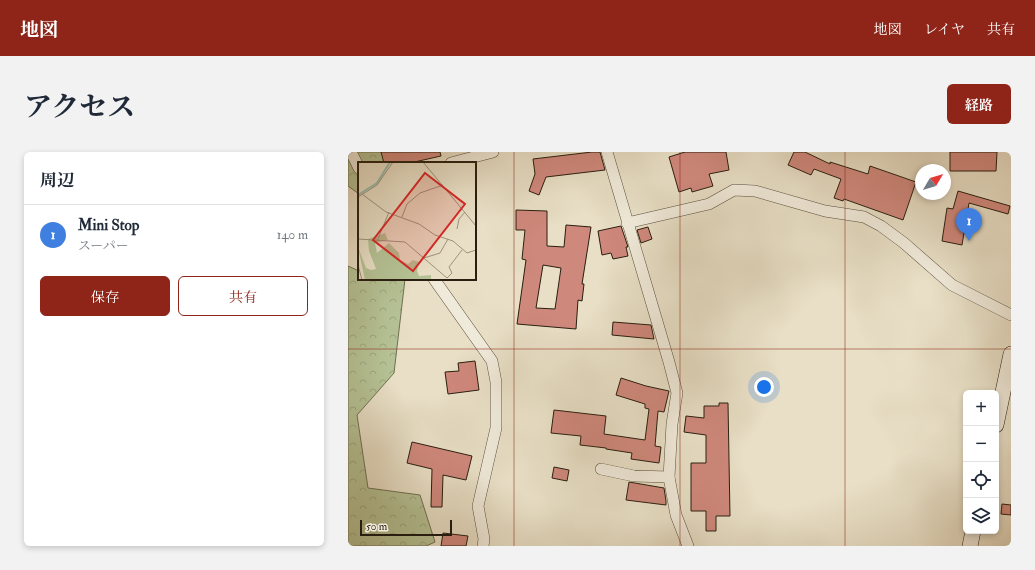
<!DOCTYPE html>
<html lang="ja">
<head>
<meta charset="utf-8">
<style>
	:root { --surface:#fff; --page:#f2f2f3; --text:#1f2937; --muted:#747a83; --line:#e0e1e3; --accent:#8f2418 }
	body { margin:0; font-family:"IM FELL Double Pica","Noto Serif JP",serif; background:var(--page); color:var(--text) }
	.controls { position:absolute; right:12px; bottom:12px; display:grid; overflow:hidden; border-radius:6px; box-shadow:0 2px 6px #0003 }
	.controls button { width:36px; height:36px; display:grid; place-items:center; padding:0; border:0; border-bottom:1px solid var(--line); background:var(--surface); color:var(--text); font:20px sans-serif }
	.compass { position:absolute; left:567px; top:12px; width:36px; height:36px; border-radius:50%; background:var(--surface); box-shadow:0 2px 6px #0003; rotate:52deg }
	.scale { position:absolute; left:12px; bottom:10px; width:92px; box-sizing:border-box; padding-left:4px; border:2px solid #291e0f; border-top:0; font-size:11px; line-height:14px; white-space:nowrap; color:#291e0f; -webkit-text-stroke:3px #f0eada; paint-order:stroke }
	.you { position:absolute; left:416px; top:235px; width:14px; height:14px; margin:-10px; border:3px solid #fff; border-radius:50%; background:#1a73e8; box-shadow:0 0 0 6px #1a73e833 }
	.badge { display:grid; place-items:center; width:26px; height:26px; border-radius:50%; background:var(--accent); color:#fff; font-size:13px; font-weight:700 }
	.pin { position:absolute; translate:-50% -33px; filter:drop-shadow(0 1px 2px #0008) }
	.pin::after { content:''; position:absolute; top:21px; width:14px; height:12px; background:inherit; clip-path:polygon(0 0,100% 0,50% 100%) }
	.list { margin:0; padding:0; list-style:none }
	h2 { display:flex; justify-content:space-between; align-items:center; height:52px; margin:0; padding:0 16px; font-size:17px }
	h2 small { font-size:13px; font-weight:400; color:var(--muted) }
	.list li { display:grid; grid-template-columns:26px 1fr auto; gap:12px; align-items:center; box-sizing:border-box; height:60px; padding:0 16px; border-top:1px solid var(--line) }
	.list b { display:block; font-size:15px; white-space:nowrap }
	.list p { margin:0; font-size:13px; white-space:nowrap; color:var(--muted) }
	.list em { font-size:13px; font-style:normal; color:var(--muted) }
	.actions { display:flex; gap:8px; padding:12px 16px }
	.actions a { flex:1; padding:9px 0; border:1px solid var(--accent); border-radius:6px; text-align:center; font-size:14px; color:var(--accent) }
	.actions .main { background:var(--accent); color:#fff }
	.icon { flex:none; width:22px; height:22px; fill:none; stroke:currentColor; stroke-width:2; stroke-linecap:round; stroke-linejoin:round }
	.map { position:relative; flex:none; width:663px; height:394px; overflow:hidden; border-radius:6px }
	header { display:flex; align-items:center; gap:24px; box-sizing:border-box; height:56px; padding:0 20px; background:var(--accent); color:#fff }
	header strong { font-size:19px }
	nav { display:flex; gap:22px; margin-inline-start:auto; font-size:14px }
	.intro { display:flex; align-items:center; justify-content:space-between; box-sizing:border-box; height:96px; padding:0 24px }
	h1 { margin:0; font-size:28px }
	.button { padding:10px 18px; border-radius:6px; background:var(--accent); color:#fff; font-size:14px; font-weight:700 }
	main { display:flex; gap:24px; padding:0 24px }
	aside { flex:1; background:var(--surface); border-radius:6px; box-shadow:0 2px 6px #0003 }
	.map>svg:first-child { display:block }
</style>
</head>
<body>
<header>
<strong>地図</strong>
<nav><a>地図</a><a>レイヤ</a><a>共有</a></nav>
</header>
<div class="intro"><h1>アクセス</h1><a class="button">経路</a></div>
<main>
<aside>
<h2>周辺<small></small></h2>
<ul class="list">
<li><span class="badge" style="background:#3f7fe0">1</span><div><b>Mini Stop</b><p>スーパー</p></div><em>140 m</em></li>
</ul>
<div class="actions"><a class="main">保存</a><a>共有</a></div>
</aside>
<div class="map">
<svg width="663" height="394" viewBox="0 0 663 394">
	<defs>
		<pattern id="forest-crowns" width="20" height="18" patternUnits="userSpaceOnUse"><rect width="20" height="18" fill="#b5c295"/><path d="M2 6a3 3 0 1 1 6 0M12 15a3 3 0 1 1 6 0" fill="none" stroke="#9ca67f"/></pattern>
	</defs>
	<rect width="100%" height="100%" fill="#e8dfc6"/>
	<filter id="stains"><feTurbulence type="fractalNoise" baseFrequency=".005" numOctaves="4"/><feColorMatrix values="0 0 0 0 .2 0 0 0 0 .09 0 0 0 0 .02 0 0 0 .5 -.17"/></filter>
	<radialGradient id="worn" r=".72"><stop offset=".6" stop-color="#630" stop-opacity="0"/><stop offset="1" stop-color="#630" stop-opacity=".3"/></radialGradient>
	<g fill="url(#forest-crowns)" stroke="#6f7052">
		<polygon points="0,0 32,0 50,11 11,11 11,42 0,34"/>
		<polygon points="0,114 11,119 11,127 57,127 46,221 9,263 20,336 72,343 87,390 78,394 0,394"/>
	</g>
	<g fill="#cf887c" stroke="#291e0f" fill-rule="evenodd">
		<polygon points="33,0 92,0 93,4 62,11 36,11"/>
		<polygon points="244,0 252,0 257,18 198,25 191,43 181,39 187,22 185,7"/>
		<polygon points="337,0 378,0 381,18 361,22 365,34 344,40 343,36 331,40 321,5"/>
		<polygon points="446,0 457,0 482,12 482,10 520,22 522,14 568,30 555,68 496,47 495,49 486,46 493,27 466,17 463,23 440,13"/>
		<polygon points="602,0 649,0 648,19 602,19"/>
		<polygon points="610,39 662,54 660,62 621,51 614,93 594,89 599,56 605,57"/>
		<path d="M168 58 199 59V94L216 95 218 73 243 75 234 132H236L234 149 230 148 228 177 169 172 178 108 174 107 177 78H168ZM195 113 213 116 207 157 188 156Z"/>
		<polygon points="273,74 280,95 278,95 280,104 265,107 263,101 254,103 250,79"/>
		<polygon points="300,75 304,87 293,91 289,78"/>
		<polygon points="265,170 303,173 306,187 264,183"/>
		<polygon points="127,209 131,238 100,242 97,220 111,219 110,211"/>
		<polygon points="273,226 298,234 321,239 316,260 310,259 307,294 313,295 311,311 283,307 284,301 258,297 258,296 232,293 233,284 203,281 206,258 258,264 256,282 297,288 301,257 297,256 297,252 268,243"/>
		<polygon points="371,251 380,251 382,364 368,364 368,379 358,379 358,359 343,359 343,311 358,311 358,283 336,280 338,264 356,266 356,254 371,254"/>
		<polygon points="64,290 124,304 118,328 95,323 94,355 83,355 84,317 59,311"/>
		<polygon points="206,315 221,318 219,329 204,326"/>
		<polygon points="281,330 316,336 318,349 318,353 278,348"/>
		<polygon points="654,352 663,353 663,363 653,362"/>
		<polygon points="95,381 120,384 118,394 93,394"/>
	</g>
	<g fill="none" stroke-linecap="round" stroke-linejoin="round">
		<defs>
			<g id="street">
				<polyline points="3,0 11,16"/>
				<polyline points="259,0 321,210 329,241 324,272 321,325 328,363 340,394"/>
				<polyline points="103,11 145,0"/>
				<polyline points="279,71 361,52 386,38 407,39 477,59 516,65 533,74 556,91 604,133 663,163"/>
				<polyline points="86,127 144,209 148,230 148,276 130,354 136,387 135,394"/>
				<polyline points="253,317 286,324 321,325"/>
			</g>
			<g id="secondary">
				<polyline points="648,273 663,202"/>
				<polyline points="622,394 625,379"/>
			</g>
		</defs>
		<use href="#street" stroke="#594e3d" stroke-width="12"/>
		<use href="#secondary" stroke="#291e0f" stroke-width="16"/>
		<use href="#street" stroke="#f0eada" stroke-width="11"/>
		<use href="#secondary" stroke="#f0eada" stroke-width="15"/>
	</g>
	<path fill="none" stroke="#8f2418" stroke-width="1" stroke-opacity="0.55" d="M166 0V394M332 0V394M497 0V394M0 197H663"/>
	<g transform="translate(10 10)">
		<rect width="118" height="118" fill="#e8dfc6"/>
		<path d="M27 71 30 78 17 81 19 91 31 81 41 91 42 98 50 102 55 98 61 100 59 109 61 114 73 113V118H7L0 85 8 106 13 108 18 107 11 89 10 77Z" fill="#b5c295"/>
		<path fill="none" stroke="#98bdae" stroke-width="2" d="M0 33 19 21 32 0"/>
		<path fill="none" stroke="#9c927d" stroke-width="1" d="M65 0 118 64M4 32 28 50 61 62 77 73 95 79 109 91 118 88M0 35 19 23 35 0M44 55 49 42 62 31 85 23M99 67 101 57 107 50M0 77 47 80 89 116 94 111 91 105 104 88M19 79 31 50M66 96 82 91 90 77M0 103 4 118"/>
		<path fill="#d62828" fill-opacity="0.15" stroke="#d62828" stroke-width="2" d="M67 11 107 42 55 109 15 78Z"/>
		<rect width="118" height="118" fill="none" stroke="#291e0f" stroke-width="2"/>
	</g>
	<rect width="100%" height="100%" filter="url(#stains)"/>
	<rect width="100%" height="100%" fill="url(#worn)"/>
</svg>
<div class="controls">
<button>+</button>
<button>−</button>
<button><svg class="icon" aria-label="locate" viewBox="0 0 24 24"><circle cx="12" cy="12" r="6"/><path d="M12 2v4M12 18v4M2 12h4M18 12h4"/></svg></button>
<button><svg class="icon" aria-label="layers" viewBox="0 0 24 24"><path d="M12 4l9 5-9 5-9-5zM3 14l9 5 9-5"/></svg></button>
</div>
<svg class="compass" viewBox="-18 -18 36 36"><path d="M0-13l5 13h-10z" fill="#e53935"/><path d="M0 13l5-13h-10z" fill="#747a83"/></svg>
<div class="scale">50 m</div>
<div class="you"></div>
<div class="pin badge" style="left:621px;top:89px;background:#3f7fe0">1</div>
</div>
</main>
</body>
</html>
